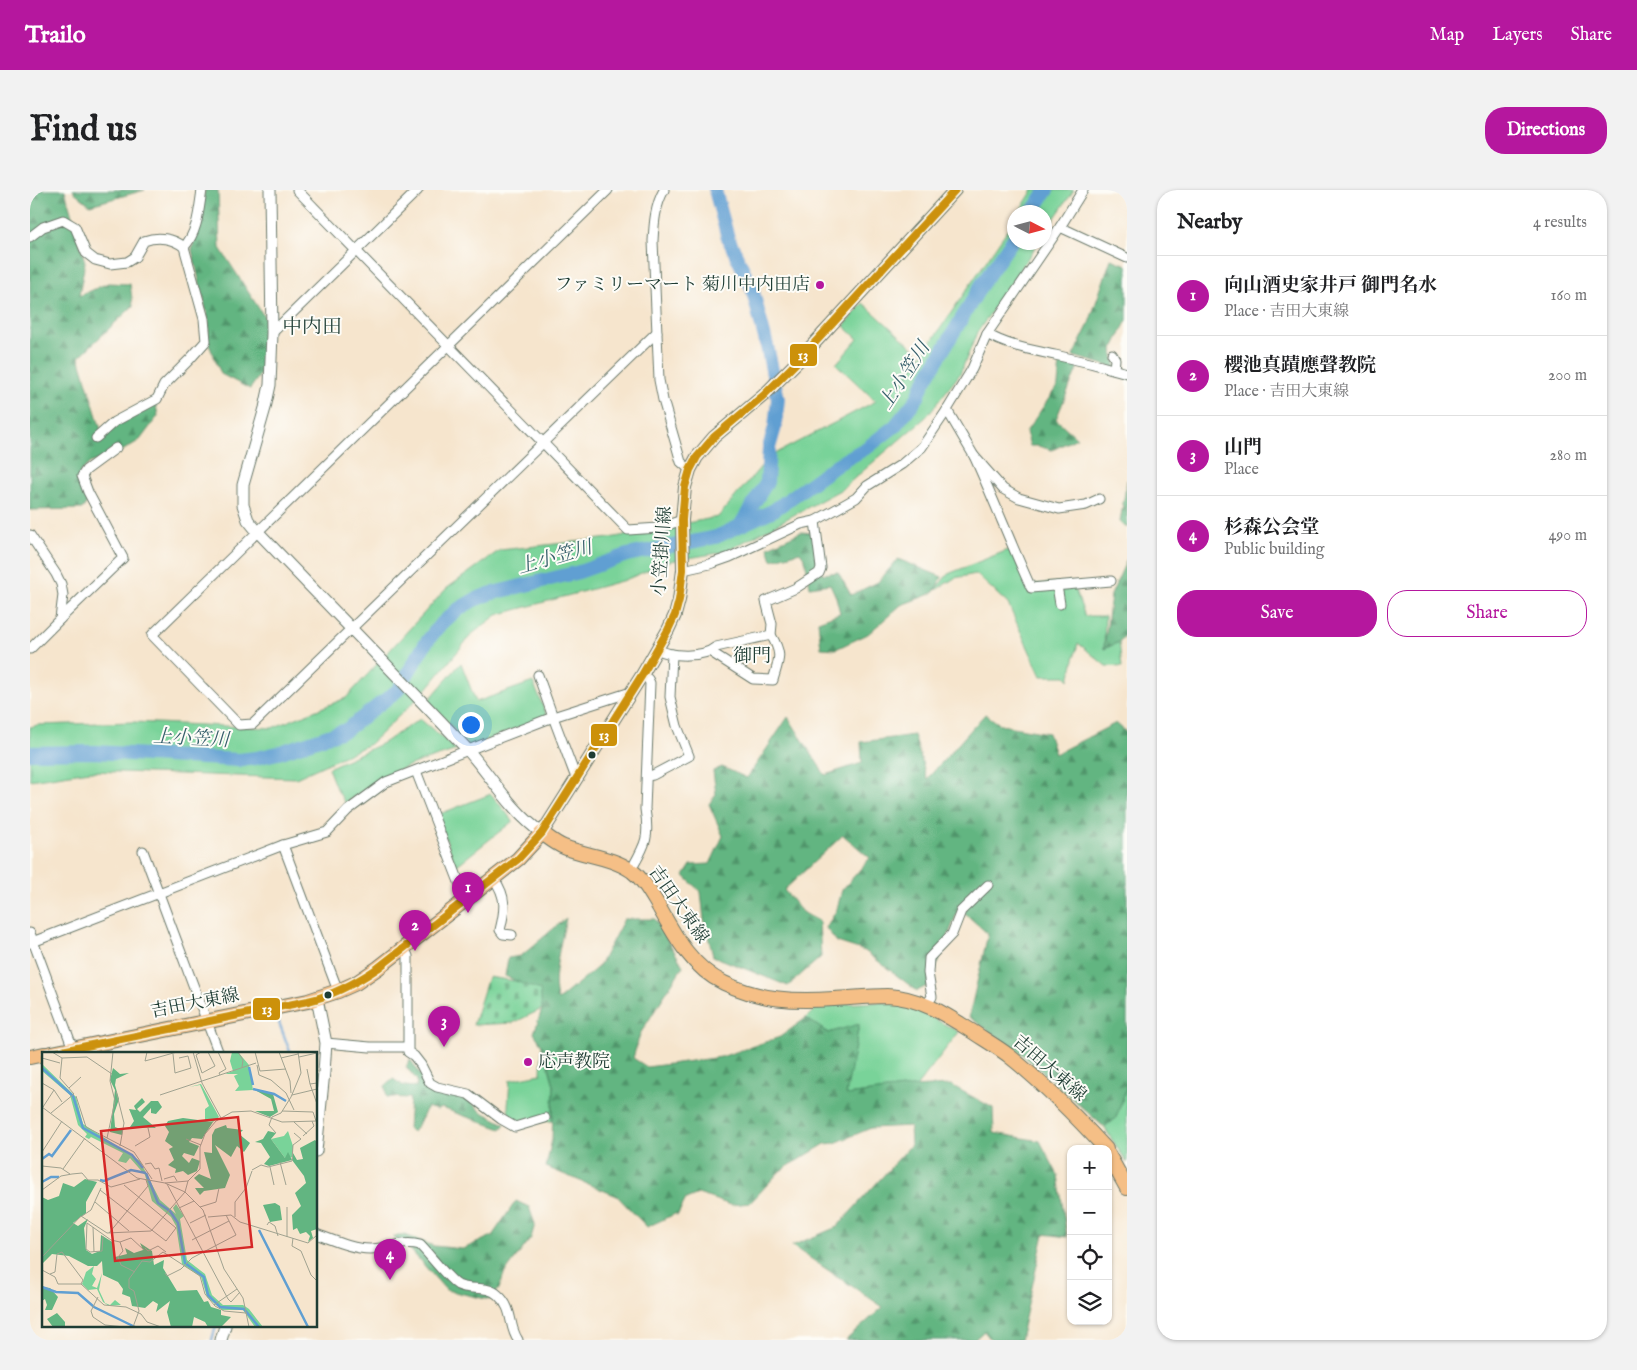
<!DOCTYPE html>
<html lang="en">
<head>
<meta charset="utf-8">
<style>
	:root { --surface:#fff; --page:#f2f2f2; --text:#202124; --muted:#757577; --line:#e0e0e0; --accent:#b5179e }
	body { margin:0; font-family:"IM FELL English","Noto Serif JP",serif; background:var(--page); color:var(--text) }
	.controls { position:absolute; right:15px; bottom:15px; display:grid; overflow:hidden; border-radius:10px; box-shadow:0 1px 4px #0004 }
	.controls button { width:45px; height:45px; display:grid; place-items:center; padding:0; border:0; border-bottom:1px solid var(--line); background:var(--surface); color:var(--text); font:25px sans-serif }
	.compass { position:absolute; left:977px; top:15px; width:45px; height:45px; border-radius:50%; background:var(--surface); box-shadow:0 1px 4px #0004; rotate:96deg }
	.you { position:absolute; left:440px; top:534px; width:18px; height:18px; margin:-12px; border:4px solid #fff; border-radius:50%; background:#1a73e8; box-shadow:0 0 0 8px #1a73e833 }
	.badge { display:grid; place-items:center; width:32px; height:32px; border-radius:50%; background:var(--accent); color:#fff; font-size:16px; font-weight:700 }
	.pin { position:absolute; translate:-50% -41px; filter:drop-shadow(0 1px 2px #0008) }
	.pin::after { content:''; position:absolute; top:26px; width:18px; height:15px; background:inherit; clip-path:polygon(0 0,100% 0,50% 100%) }
	.list { margin:0; padding:0; list-style:none }
	h2 { display:flex; justify-content:space-between; align-items:center; height:65px; margin:0; padding:0 20px; font-size:21px }
	h2 small { font-size:16px; font-weight:400; color:var(--muted) }
	.list li { display:grid; grid-template-columns:32px 1fr auto; gap:15px; align-items:center; box-sizing:border-box; height:80px; padding:0 20px; border-top:1px solid var(--line) }
	.list b { display:block; font-size:19px; white-space:nowrap }
	.list p { margin:0; font-size:16px; white-space:nowrap; color:var(--muted) }
	.list em { font-size:16px; font-style:normal; color:var(--muted) }
	.actions { display:flex; gap:10px; padding:15px 20px }
	.actions a { flex:1; padding:11px 0; border:1px solid var(--accent); border-radius:20px; text-align:center; font-size:18px; color:var(--accent) }
	.actions .main { background:var(--accent); color:#fff }
	.icon { flex:none; width:28px; height:28px; fill:none; stroke:currentColor; stroke-width:2; stroke-linecap:round; stroke-linejoin:round }
	.map { position:relative; flex:none; width:1097px; height:1150px; overflow:hidden; border-radius:20px }
	header { display:flex; align-items:center; gap:30px; box-sizing:border-box; height:70px; padding:0 25px; background:var(--accent); color:#fff }
	header strong { font-size:24px }
	nav { display:flex; gap:28px; margin-inline-start:auto; font-size:18px }
	.intro { display:flex; align-items:center; justify-content:space-between; box-sizing:border-box; height:120px; padding:0 30px }
	h1 { margin:0; font-size:35px }
	.button { padding:12px 22px; border-radius:20px; background:var(--accent); color:#fff; font-size:18px; font-weight:700 }
	main { display:flex; gap:30px; padding:0 30px }
	aside { flex:1; background:var(--surface); border-radius:20px; box-shadow:0 1px 4px #0004 }
	.map>svg:first-child { display:block }
</style>
</head>
<body>
<header>
<strong>Trailo</strong>
<nav><a>Map</a><a>Layers</a><a>Share</a></nav>
</header>
<div class="intro"><h1>Find us</h1><a class="button">Directions</a></div>
<main>
<div class="map">
<svg width="1097" height="1150" viewBox="0 0 1097 1150">
	<defs>
		<pattern id="forest-firs" width="22" height="20" patternUnits="userSpaceOnUse" patternTransform="scale(1.25)"><rect width="22" height="20" fill="#62b581"/><path d="M5 1l3.5 6h-7zM16 11l3.5 6h-7z" fill="#50946a"/></pattern>
		<pattern id="cemetery-stones" width="16" height="16" patternUnits="userSpaceOnUse" patternTransform="scale(1.25)"><rect width="16" height="16" fill="#79d399"/><path d="M2 7V4a2 2 0 0 1 4 0v3zM10 15v-3a2 2 0 0 1 4 0v3z" fill="#63ac7e"/></pattern>
	</defs>
	<rect width="100%" height="100%" fill="#fdfcf7"/>
	<filter id="ink" filterUnits="userSpaceOnUse"><feTurbulence type="fractalNoise" baseFrequency=".02" numOctaves="2"/><feDisplacementMap in="SourceGraphic" scale="10" xChannelSelector="R" yChannelSelector="G"/><feConvolveMatrix kernelMatrix="1 2 1 2 8 2 1 2 1" color-interpolation-filters="sRGB"/></filter>
	<filter id="wash" filterUnits="userSpaceOnUse"><feTurbulence type="fractalNoise" baseFrequency=".0096" numOctaves="4" result="noise"/><feDisplacementMap in="SourceGraphic" scale="20" xChannelSelector="R" yChannelSelector="G"/><feGaussianBlur stdDeviation="1.12" result="paint"/><feColorMatrix in="noise" values="0 0 0 0 0 0 0 0 0 0 0 0 0 0 0 0 0 1.4 0 .05"/><feComposite in="paint" operator="in"/></filter>
	<g filter="url(#wash)">
		<rect width="100%" height="100%" fill="#f6e5cd"/>
		<g fill="#79d399" stroke="#4c8866">
			<polygon points="1003,0 1044,0 1015,42 1014,22 989,22"/>
			<polygon points="984,30 984,52 1008,53 947,143 930,184 896,227 812,299 695,362 640,371 595,390 467,425 442,444 395,501 340,554 266,588 60,581 0,590 0,537 8,535 103,532 242,538 316,508 416,399 470,360 580,348 688,327 739,267 846,211 806,174 828,149 814,136 833,113 891,165 874,192"/>
			<polygon points="983,358 1002,394 1042,392 1055,426 1075,426 1074,459 1089,452 1092,477 1076,476 1048,453 1039,490 1036,486 1011,486 978,414 946,384 925,388 904,401 918,384"/>
			<polygon points="431,473 446,512 503,492 517,526 440,557 398,511"/>
			<polygon points="390,529 427,560 383,574 353,587 315,613 305,596 298,578 353,553"/>
			<polygon points="461,604 483,631 426,676 407,625"/>
			<polygon points="851,812 870,814 888,820 929,842 886,897 815,905 829,835 798,843 776,828 790,815"/>
			<polygon points="512,855 524,895 522,931 480,934 478,916 480,890 511,884"/>
			<polygon points="1097,880 1097,973 1074,937 1086,928"/>
		</g>
		<g fill="url(#forest-firs)" stroke="#40795a">
			<polygon points="0,0 35,0 55,72 49,106 78,93 100,94 103,116 49,167 72,243 126,215 128,226 110,250 92,261 60,273 50,282 50,294 59,310 52,319 0,320"/>
			<polygon points="42,0 115,0 60,15"/>
			<polygon points="175,0 188,0 190,58 237,131 236,176 220,199 191,184 178,152 179,133 162,60"/>
			<polygon points="1081,69 1097,75 1097,130 1082,160 1086,178 1043,166 1058,136"/>
			<polygon points="1030,171 1049,174 1026,229 1047,248 1022,260 1008,256 1000,256 996,242 1028,195"/>
			<polygon points="1097,290 1097,338 1090,332"/>
			<polygon points="771,342 783,343 789,380 794,384 808,382 821,405 848,392 868,369 912,387 903,403 871,415 838,444 806,459 791,458 788,431 810,423 806,407 800,394 780,397 775,369 770,362 742,370 738,357"/>
			<polygon points="1097,369 1097,443 1089,452 1074,459 1081,405"/>
			<polygon points="955,524 971,535 1018,543 1025,564 1086,533 1097,543 1097,896 1086,928 1074,937 992,864 939,827 958,744 929,718 899,795 887,801 835,761 807,752 796,738 807,719 812,700 840,668 813,645 754,700 772,722 789,731 791,767 758,796 683,766 674,730 671,702 654,686 661,675 680,674 693,646 679,614 686,604 683,581 692,577 717,588 758,527 795,585 832,573 831,552 884,545 897,589"/>
			<path d="M536 728C532 749 520 791 528 810L569 776 594 729H625L653 776 610 844 603 868 617 877 691 867 750 847 776 828 798 843 829 834 816 905 880 897 921 895 963 918 964 943 1010 951 1028 985 1037 1047 1014 1044 990 1150H961L954 1141 944 1150H816L853 1117 762 1056 807 1037 881 955 880 936 841 938 805 953 795 954 750 981 720 1013 701 1015 668 1004 656 1009 647 1026V1023L617 1037 587 1006 516 977 522 949 524 895 515 860 504 843 512 819 510 801 475 786 478 768 491 766Z"/>
			<polygon points="380,869 399,897 413,904 434,906 452,922 475,934 471,939 412,918 407,920 397,917 392,928 383,942 378,939 380,908 357,907 355,896 363,889 374,896 386,897 387,890 376,877"/>
			<polygon points="486,1011 499,1017 505,1034 501,1048 474,1084 469,1099 460,1110 416,1100 378,1057 372,1056 363,1047 368,1045 375,1045 404,1056 433,1059 462,1046"/>
		</g>
		<polygon fill="url(#cemetery-stones)" stroke="#4c8866" points="458,787 485,791 510,800 512,819 483,833 443,835"/>
		<g fill="none" stroke-linecap="round" stroke-linejoin="round">
			<g stroke="#609fd2" stroke-width="2.5">
				<polyline points="248,830 261,864"/>
				<polyline points="182,1150 186,1136"/>
			</g>
			<g stroke="#609fd2" stroke-width="14">
				<polyline points="685,0 698,48 722,98 737,156 748,209 745,237 739,258 737,292 711,334"/>
				<polyline points="1002,22 1017,0"/>
				<polyline points="0,563 64,562 209,570 226,568 248,563 316,540 368,500 395,454 409,436 427,420 444,410 459,404 549,382 597,365 686,347 744,320 808,274 838,257 865,236 888,207 892,196 952,94 984,48"/>
			</g>
		</g>
	</g>
	<g filter="url(#ink)">
		<g fill="none" stroke-linecap="round" stroke-linejoin="round">
			<defs>
				<g id="minor">
					<polyline points="267,0 598,340 629,338 652,330"/>
					<polyline points="578,0 122,445 209,535 223,534 627,142"/>
					<path d="M634 0C625 16 624 33 623 51L629 190 633 210 651 272 660 280"/>
					<polyline points="1030,37 1097,68"/>
					<path d="M0 47 13 37 33 30 45 37 56 63 65 70 80 74 97 72 105 67 114 51C128 46 143 48 154 57L174 129 176 151 160 169 134 195 127 209 84 232 66 248"/>
					<path d="M154 57C168 42 169 19 172 0"/>
					<polyline points="242,143 388,0"/>
					<path d="M957 144C977 156 1003 160 1025 165 1049 170 1073 176 1097 183"/>
					<polyline points="1082,164 1085,169 1084,179"/>
					<polyline points="917,220 944,266 973,299 989,308 1029,319 1056,315 1069,309"/>
					<path d="M944 266C964 310 981 354 1001 398L1081 391"/>
					<polyline points="0,345 26,384 31,394 33,405 30,429 0,459"/>
					<polyline points="653,380 680,374 700,367 771,334 785,331 826,308 837,296 872,274 892,257 917,220 942,179 957,144 1030,37 1053,0"/>
					<polyline points="1027,396 1030,414"/>
					<polyline points="30,429 93,368 58,302 52,286 56,280 86,258"/>
					<path d="M627 459C641 467 673 468 686 457L741 445 742 434 736 411 766 398 789 383 791 378 785 331"/>
					<path d="M681 462 723 489 743 490C749 469 753 465 741 445"/>
					<polyline points="508,485 523,527 546,588"/>
					<polyline points="386,581 436,710"/>
					<polyline points="617,586 623,585 659,566 647,536 640,507 642,464"/>
					<polyline points="253,655 308,801"/>
					<polyline points="113,661 189,864"/>
					<path d="M601 680C615 655 620 649 615 619L620 493 618 489 612 485"/>
					<path d="M464 689C477 707 475 720 470 740L473 744 482 745"/>
					<polyline points="0,743 45,864"/>
					<polyline points="0,753 253,655 297,642 318,620 356,592 523,527 601,502"/>
					<polyline points="374,758 378,766 378,862 384,866 391,875 400,893 407,897 438,904 471,929 485,937 515,928"/>
					<polyline points="896,815 902,807 898,783 899,768 922,744 931,721 958,695"/>
					<polyline points="296,853 340,857 377,857"/>
					<path d="M286 1044C303 1050 322 1059 340 1059 358 1059 372 1050 390 1055 399 1064 419 1090 428 1095 440 1101 458 1095 468 1105 484 1119 478 1136 488 1150"/>
				</g>
				<g id="tertiary">
					<path d="M240 0 242 143 240 195 235 218 213 295V315L218 330 227 341C297 414 367 485 436 558 461 586 481 621 512 643"/>
					<polyline points="286,961 294,882 296,853 287,809"/>
					<polyline points="191,1150 195,1136"/>
				</g>
				<polyline id="secondary" points="512,643 612,485 638,440 645,425 649,410 653,380 652,330 655,297 660,280 667,267 684,247 734,205 768,171 925,0"/>
				<g id="primary">
					<path d="M17 864 278 811 308 801 326 793 348 778 488 669 512 643C519 648 526 654 534 657 556 666 582 667 602 681 614 690 621 704 629 717 645 746 662 778 694 793 730 810 765 812 804 809 822 808 839 806 857 806 888 807 915 824 940 840 952 848 966 856 978 865 1013 893 1045 925 1076 959"/>
					<polyline points="0,867 14,864"/>
					<polyline points="1078,964 1097,998"/>
				</g>
			</defs>
			<use href="#minor" stroke="#6a786a" stroke-width="11"/>
			<use href="#tertiary" stroke="#6a786a" stroke-width="13"/>
			<use href="#secondary" stroke="#6a786a" stroke-width="14"/>
			<use href="#primary" stroke="#6a786a" stroke-width="16"/>
			<use href="#minor" stroke="#fff" stroke-width="9"/>
			<use href="#tertiary" stroke="#fff" stroke-width="11"/>
			<use href="#secondary" stroke="#fbe5cf" stroke-width="12"/>
			<use href="#primary" stroke="#f5bf86" stroke-width="14"/>
			<defs>
				<path id="bus-1" d="M17 864 278 811C304 805 326 793 348 778L488 669 512 643 612 485 638 440 645 425 649 410 653 380 652 330 655 297 660 280 667 267 684 247 734 205 768 171 925 0"/>
			</defs>
			<use href="#bus-1" stroke="#fdfcf7" stroke-width="11"/>
			<use href="#bus-1" stroke="#cc910a" stroke-width="8"/>
		</g>
	</g>
	<g fill="#b5179e" stroke="#fdfcf7" stroke-width="2">
		<circle cx="790" cy="95" r="5"/>
		<circle cx="498" cy="872" r="5"/>
	</g>
	<g fill="#1f3d34" stroke="#fdfcf7" stroke-width="2">
		<circle cx="562" cy="565" r="4.5"/>
		<circle cx="298" cy="805" r="4.5"/>
	</g>
	<g text-anchor="middle" dominant-baseline="central" stroke-width="4" stroke-linejoin="round" paint-order="stroke">
		<g font-size="18" fill="#1f3d34" stroke="#fdfcf7" text-anchor="end">
			<text x="780" y="95">ファミリーマート 菊川中内田店</text>
			<text x="508" y="872" text-anchor="start">応声教院</text>
		</g>
		<g font-size="18" fill="#1f3d34" stroke="#fdfcf7">
			<text transform="translate(633 361) rotate(-86)">小笠掛川線</text>
			<text transform="translate(648 715) rotate(55)">吉田大東線</text>
			<text transform="translate(165 814) rotate(-11)">吉田大東線</text>
			<text transform="translate(1019 879) rotate(41)">吉田大東線</text>
		</g>
		<g font-size="19" font-style="italic" fill="#365f6b" stroke="#fdfcf7">
			<text transform="translate(875 186) rotate(-57)">上小笠川</text>
			<text transform="translate(525 368) rotate(-16)">上小笠川</text>
			<text transform="translate(161 549) rotate(3)">上小笠川</text>
		</g>
		<g font-size="19" fill="#1f3d34" stroke="#fdfcf7">
			<text x="722" y="467">御門</text>
		</g>
		<g font-size="20" fill="#1f3d34" stroke="#fdfcf7">
			<text x="282" y="137">中内田</text>
		</g>
	</g>
	<g transform="translate(12 862)">
		<rect width="275" height="275" fill="#f6e5cd"/>
		<path d="M190 0H196L207 13 211 38 193 39 197 34 192 24 196 22H183L191 19 188 9ZM0 12 34 45 41 72 98 109 118 148 134 162 131 156 134 152 142 164 138 167 145 208 163 222 170 243 181 253H201L207 257 221 275H213L201 258H180L165 245 159 225 140 212 134 174 129 165 110 149 103 123 88 106 84 111 76 109 81 101 49 85 47 87 43 85 45 82 36 73 28 43 0 19ZM159 32 177 65 171 70 163 68V57L167 54 158 33 147 35ZM246 79 251 94V105L243 106 229 87 242 84ZM52 214 50 222 54 227 50 234 55 236 60 221 57 238 63 251 68 253 73 248 79 253 67 254 61 250 55 237 46 238 40 232 44 220Z" fill="#79d399"/>
		<path d="M71 16 78 22 87 21 74 27 73 33 77 47 72 62 73 75 81 78 80 83 68 80 73 38 68 28ZM211 37 231 42 236 60 228 65 213 59H232L229 47ZM100 46 103 50 95 57 98 60 109 49H116L120 55 114 62 109 61V56L101 65 114 76 88 75 92 69 87 57 94 58 92 54ZM141 66 171 70 160 87 150 86 147 90 157 94 152 104 142 101 140 104 147 111 150 106 158 109 155 119 146 123 141 119 133 121 134 117 126 113 132 108 127 97 131 95 123 89 127 80 123 74 126 69ZM184 73 185 76 201 78 197 82 208 91 202 100 195 94 189 105 173 93 188 123 183 136 162 139 158 143 153 136H162L152 126 157 122 169 127 162 100 170 101V83L173 77ZM226 79 234 81 229 87 243 106 246 100 250 108 251 101 255 108 261 107 258 96 273 88 275 90V177L269 179 271 186 266 190 268 184 264 180 258 182 255 176 251 178 250 163 259 154 253 141 264 131 262 124 250 108 227 114 222 112 228 105 219 91 213 90 221 87ZM43 127 55 130 44 150V161L31 171 36 174 46 167 42 176 44 198 50 202 58 199 59 183 72 191 73 205 85 202 83 196 92 201 101 198 98 191 110 199 112 213 122 208 121 216 135 239 155 238 162 250 166 249 169 255 179 258V263L189 265 179 275H166L163 270 152 265 150 275H129L125 260 128 249 114 260 116 252 111 249 103 256 90 254 88 245 80 242 81 237 76 230 61 223 60 209 55 214H46L27 204 10 202 1 211V217L0 216V145L6 148 17 144 21 131 32 135ZM233 151 238 154 240 168 228 170 221 153ZM0 235 8 236 16 245 10 258H3L5 253 3 247 0 249ZM15 261 23 270V275H11L5 267Z" fill="#62b581"/>
		<path fill="none" stroke="#609fd2" stroke-width="2.5" d="M207 15 211 33M0 16 31 44 41 76 90 103 101 116M211 37 232 42 244 49M0 107 7 102 10 104 29 78M104 121 116 151 128 159 136 171 143 211 162 225 166 243 178 255 202 257 217 275M58 128 62 129 89 118 104 121M0 130 9 125H17M217 178 266 275M0 235 14 240 36 241 52 255 93 275"/>
		<path fill="none" stroke="#a0a290" stroke-width="1" d="M10 0 20 6 45 5 70 22M105 0 103 9 135 0M151 0 160 31 179 66M159 0 154 3 160 21 173 14 166 0M176 0 184 17 177 21 178 23M196 0 201 8 200 15M213 0 218 19 244 17M237 0 248 29 249 41M131 2 133 21 149 16 146 4 137 6M257 5 275 1M0 6 18 11M239 6 256 2M215 13 217 23 229 28 244 41 252 58M265 17 268 32 275 31M0 31 12 38 20 50M268 32 275 52M27 36 39 25M74 39 82 71 78 94M118 43 214 11M250 43 275 37M34 44 44 75 92 100 110 127M0 55 95 126 123 131 143 140 161 158 182 217 201 246 207 275M1 55 12 38M240 59 271 60 274 69M9 61 32 42 18 26 20 6M252 70 265 82M234 81 227 73 230 65 239 61 249 45 259 21 256 0M261 84 272 74 270 69M65 86 73 49 68 29 71 0M144 87 159 93M93 94 108 85 106 76M0 100 20 69M238 110 244 133M103 112 109 111 113 117 117 116 120 129M0 114 19 116 28 122M228 115 232 133M21 117 43 86M210 118 219 113 226 115 250 109 251 93 259 87 252 81M122 127 132 124 135 129M123 131 146 129M125 132 186 247 189 250 198 240M0 138 19 124 30 122 40 121 46 128H56L69 135 98 127M58 138 124 189 134 176 82 133M143 140 146 129 158 117V95L163 82 174 69 190 60 209 59 240 70 275 69M53 150 87 179M158 155 174 150 177 136M137 156 152 149M40 164 49 158 59 136M166 165 189 163 198 170 266 191 275 183M193 165V150L204 136 210 119M45 171 69 188 78 190 89 186 102 198M45 171 44 197 48 200 60 199 61 184M148 171 164 163M225 173 227 170 233 174 236 184M51 175 52 200M67 181 106 134 104 128M245 185V155M251 186 250 194 259 199 269 223 275 229M150 188 187 169M78 190 81 199 76 205 79 213 93 220M103 196 106 199 116 194 124 200M0 205 39 164 65 181 109 179 143 140M0 218 13 225 16 232H39L62 253 84 255 99 262 105 270 119 275M123 221 125 224 139 217 150 206 194 183 184 163M8 222 13 220 15 202 20 200 41 228 39 232M56 245 49 259 51 265 63 273 83 275M172 253 195 237M91 275 97 259 92 239 87 236V227L100 209 108 210 121 200 158 224 163 242 173 254 182 259 204 261"/>
		<path fill="#d62828" fill-opacity="0.15" stroke="#d62828" stroke-width="2.5" d="M196 65 210 195 73 209 59 79Z"/>
		<rect width="275" height="275" fill="none" stroke="#1f3d34" stroke-width="2.5"/>
	</g>
	<g stroke="#fdfcf7" stroke-width="2">
		<rect x="759" y="153" width="29" height="24" rx="5" fill="#cc910a"/>
		<rect x="560" y="533" width="28" height="24" rx="5" fill="#cc910a"/>
		<rect x="222" y="807" width="29" height="24" rx="5" fill="#cc910a"/>
	</g>
	<g font-size="14" text-anchor="middle" font-weight="bold" fill="#fff">
		<text x="773" y="170">13</text>
		<text x="574" y="550">13</text>
		<text x="237" y="824">13</text>
	</g>
</svg>
<div class="controls">
<button>+</button>
<button>−</button>
<button><svg class="icon" aria-label="locate" viewBox="0 0 24 24"><circle cx="12" cy="12" r="6"/><path d="M12 2v4M12 18v4M2 12h4M18 12h4"/></svg></button>
<button><svg class="icon" aria-label="layers" viewBox="0 0 24 24"><path d="M12 4l9 5-9 5-9-5zM3 14l9 5 9-5"/></svg></button>
</div>
<svg class="compass" viewBox="-18 -18 36 36"><path d="M0-13l5 13h-10z" fill="#e53935"/><path d="M0 13l5-13h-10z" fill="#757577"/></svg>
<div class="you"></div>
<div class="pin badge" style="left:438px;top:723px">1</div>
<div class="pin badge" style="left:385px;top:761px">2</div>
<div class="pin badge" style="left:414px;top:857px">3</div>
<div class="pin badge" style="left:360px;top:1090px">4</div>
</div>
<aside>
<h2>Nearby<small>4 results</small></h2>
<ul class="list">
<li><span class="badge">1</span><div><b>向山酒史家井戸 御門名水</b><p>Place · 吉田大東線</p></div><em>160 m</em></li>
<li><span class="badge">2</span><div><b>櫻池真蹟應聲教院</b><p>Place · 吉田大東線</p></div><em>200 m</em></li>
<li><span class="badge">3</span><div><b>山門</b><p>Place</p></div><em>280 m</em></li>
<li><span class="badge">4</span><div><b>杉森公会堂</b><p>Public building</p></div><em>490 m</em></li>
</ul>
<div class="actions"><a class="main">Save</a><a>Share</a></div>
</aside>
</main>
</body>
</html>
